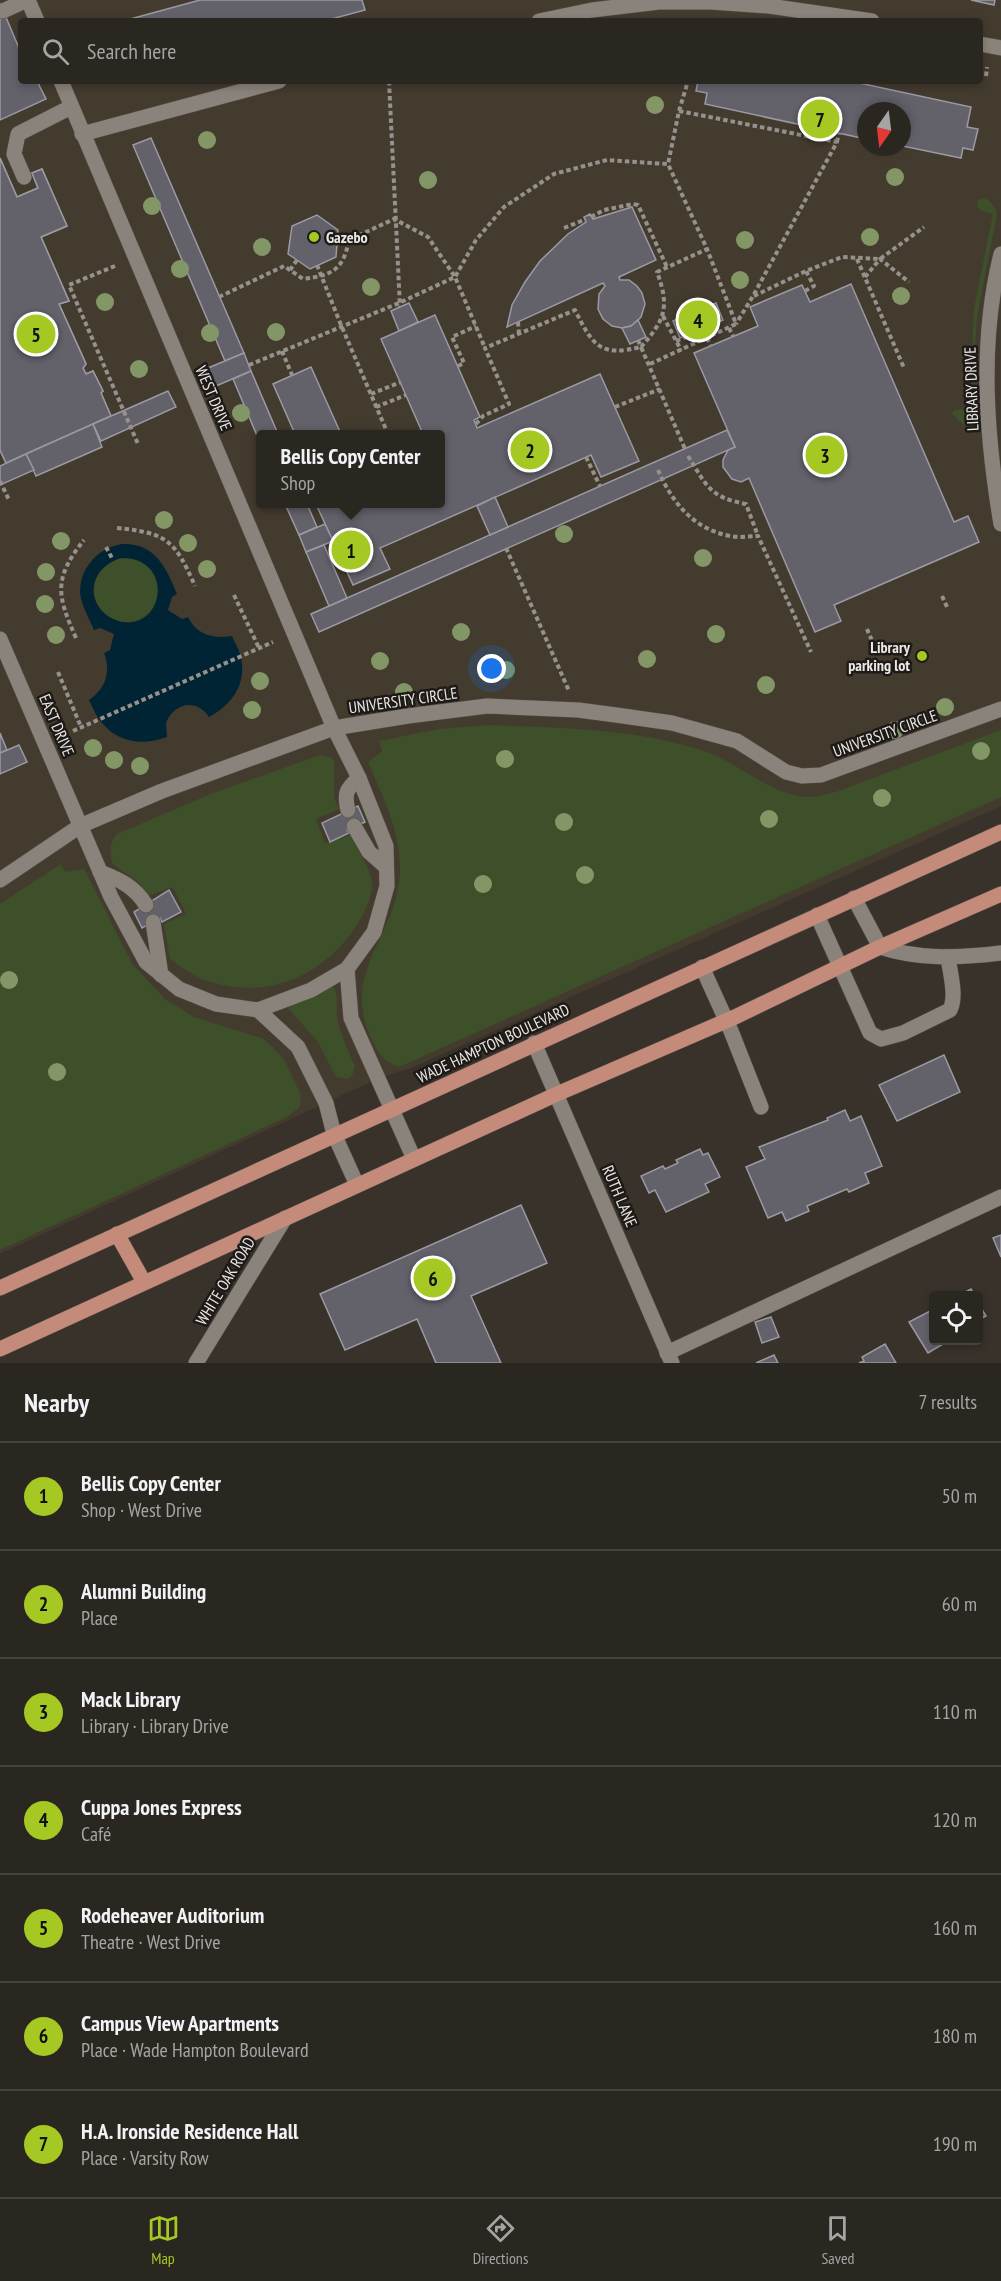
<!DOCTYPE html>
<html lang="en">
<head>
<meta charset="utf-8">
<style>
	:root { --surface:#2a2620; --page:#36322d; --text:#f1f3f6; --muted:#a5a5a5; --line:#46433e; --accent:#a5c823 }
	body { margin:0; font-family:"PT Sans Narrow",sans-serif; background:var(--page); color:var(--text) }
	.controls { position:absolute; right:18px; bottom:18px; display:grid; overflow:hidden; border-radius:6px; box-shadow:0 3px 9px #0003 }
	.controls button { width:54px; height:54px; display:grid; place-items:center; padding:0; border:0; border-bottom:2px solid var(--line); background:var(--surface); color:var(--text); font:30px sans-serif }
	.compass { position:absolute; left:857px; top:102px; width:54px; height:54px; border-radius:50%; background:var(--surface); box-shadow:0 3px 9px #0003; rotate:194deg }
	.you { position:absolute; left:492px; top:669px; width:21px; height:21px; margin:-15px; border:4px solid #fff; border-radius:50%; background:#1a73e8; box-shadow:0 0 0 9px #1a73e833 }
	.badge { display:grid; place-items:center; width:39px; height:39px; border-radius:50%; background:var(--accent); color:#111; font-size:20px; font-weight:700 }
	.pin { position:absolute; translate:-50% -50%; border:3px solid #fff; box-shadow:0 2px 6px #0006 }
	.popup { position:absolute; left:256px; top:430px; width:189px; height:78px; box-sizing:border-box; display:grid; place-content:center; border-radius:6px; background:var(--surface); filter:drop-shadow(0 2px 4px #0005); font-size:20px; white-space:nowrap; color:var(--muted) }
	.popup b { font-size:22px; color:var(--text) }
	.popup::after { content:''; position:absolute; left:50%; top:100%; margin-left:-12px; border:12px solid transparent; border-top-color:var(--surface) }
	.list { margin:0; padding:0; list-style:none }
	h2 { display:flex; justify-content:space-between; align-items:center; height:78px; margin:0; padding:0 24px; font-size:26px }
	h2 small { font-size:20px; font-weight:400; color:var(--muted) }
	.list li { display:grid; grid-template-columns:39px 1fr auto; gap:18px; align-items:center; box-sizing:border-box; height:108px; padding:0 24px; border-top:2px solid var(--line) }
	.list b { display:block; font-size:22px; white-space:nowrap }
	.list p { margin:0; font-size:20px; white-space:nowrap; color:var(--muted) }
	.list em { font-size:20px; font-style:normal; color:var(--muted) }
	.icon { flex:none; width:33px; height:33px; fill:none; stroke:currentColor; stroke-width:2; stroke-linecap:round; stroke-linejoin:round }
	.map { position:relative; flex:none; width:1001px; height:1363px; overflow:hidden }
	.search { position:absolute; background:var(--surface); box-shadow:0 3px 9px #0003; left:18px; right:18px; top:18px; height:66px; display:flex; align-items:center; gap:15px; box-sizing:border-box; padding:0 21px; border-radius:6px; color:var(--muted); font-size:22px }
	.sheet { height:834px; background:var(--surface) }
	nav { display:flex; justify-content:space-around; align-items:center; box-sizing:border-box; height:84px; border-top:2px solid var(--line); background:var(--surface); font-size:16px; color:var(--muted) }
	nav a { display:grid; justify-items:center; gap:3px }
	nav .on { color:var(--accent) }
	.map>svg:first-child { display:block }
</style>
</head>
<body>
<div class="map">
<svg width="1001" height="1363" viewBox="0 0 1001 1363">
	<rect width="100%" height="100%" fill="#38322b"/>
	<path fill="#443b2f" fill-rule="evenodd" d="M0 0H1001V806L411 1068 379 1078 0 1254ZM21 21H980V81H21ZM866 111H902V147H866ZM261 434H441V504H261Z"/>
	<g fill="#3e5029">
		<polygon points="986,198 994,206 997,214 977,317 975,348 975,419 973,427 968,429 952,414 954,410 972,409 971,370 974,309 993,214 979,210 977,202 979,199"/>
		<circle cx="126" cy="590" r="32"/>
		<path d="M489 725C542 727 596 728 648 737 668 741 691 746 710 753 745 767 775 799 814 797 821 796 829 793 836 792L1001 730V797L399 1067C384 1062 379 1054 372 1040 339 970 398 937 400 871 401 831 383 798 368 762L382 751 379 741 439 729Z"/>
		<path d="M320 755 330 757 334 760V797L339 809 316 819 325 843 351 835C356 847 371 870 372 882 373 898 361 920 352 932 319 977 269 998 214 983 198 979 184 969 170 959L164 924 186 914 173 887 148 896 140 884 112 863C110 851 109 844 117 834L213 793Z"/>
		<polygon points="61,864 65,872 84,869 133,965 165,999 194,1017 264,1039 283,1058 301,1095 300,1107 287,1117 0,1250 0,904"/>
		<path d="M332 985C339 992 336 1007 337 1017 340 1034 348 1050 355 1066L352 1076 347 1079 336 1077 318 1042 288 1008 289 1005Z"/>
	</g>
	<path fill="#002434" fill-rule="evenodd" d="M122 544C155 543 166 567 177 594L172 597 168 610 182 619 188 617C197 635 213 639 232 636 235 643 240 651 241 658 247 685 231 705 209 717 196 698 174 703 166 723L167 737C145 745 121 744 104 725 97 719 93 708 89 700 106 688 111 672 104 653L110 650 114 634 100 628 94 630C90 620 84 610 81 599 76 572 96 548 122 544ZM121 558C174 557 166 629 122 622 114 620 108 617 102 611 84 590 97 565 121 558Z"/>
	<g fill="#63616a" stroke="#9b99a3" stroke-width="1.5">
		<polygon points="200,0 362,0 365,10 324,21 123,21"/>
		<polygon points="971,0 995,0 994,5"/>
		<polygon points="0,3 21,53 21,81 37,81 46,99 0,120"/>
		<polygon points="698,81 850,81 971,107 967,127 978,129 973,150 963,148 961,158 902,146 902,111 866,111 866,139 705,104 707,93 696,91"/>
		<polygon points="151,138 244,353 225,361 133,145"/>
		<polygon points="0,158 17,197 38,188 32,173 42,169 67,226 41,237 69,301 59,304 86,364 83,368 86,374 93,371 103,391 101,393 111,416 6,463 0,450"/>
		<polygon points="0,158 17,197 38,188 32,173 42,169 67,226 41,237 69,301 59,304 86,364 83,368 86,374 93,371 103,391 101,393 111,416 6,463 0,450"/>
		<polygon points="632,207 656,260 619,277 620,280 629,280 637,286 642,293 645,304 641,317 638,320 631,326 622,328 612,326 603,319 598,309 599,294 605,286 603,283 507,327 512,305 525,282 540,261 568,234 586,222 584,217 590,214 593,219"/>
		<polygon points="317,215 338,230 336,257 310,269 288,254 292,226"/>
		<polygon points="851,284 954,522 968,516 979,542 834,605 841,621 815,632 749,478 741,482 732,479 723,467 723,460 728,450 735,447 694,353 758,326 750,307 802,285 810,302"/>
		<polygon points="409,303 418,322 399,331 391,311"/>
		<polygon points="716,303 723,320 680,338 673,321"/>
		<polygon points="435,315 480,417 474,420 477,428 600,374 639,461 601,477 591,455 380,548 390,569 353,585 316,504 441,504 441,434 434,434 433,432 423,434 381,339"/>
		<polygon points="638,320 646,337 630,344 622,328 631,326"/>
		<polygon points="244,353 251,371 216,386 208,368"/>
		<polygon points="311,367 341,434 295,434 273,384"/>
		<polygon points="251,371 278,434 261,434 261,445 233,379"/>
		<polygon points="168,391 176,407 101,441 93,424"/>
		<polygon points="93,424 102,447 36,476 26,454"/>
		<polygon points="727,430 735,447 319,632 311,614"/>
		<polygon points="26,454 34,470 0,485 0,466"/>
		<polygon points="495,497 508,527 490,535 477,506"/>
		<polygon points="285,504 307,504 317,527 299,535"/>
		<polygon points="325,524 333,541 306,552 299,535"/>
		<polygon points="324,545 347,598 329,606 306,552"/>
		<polygon points="0,733 7,750 0,753"/>
		<polygon points="19,745 27,762 0,774 0,753"/>
		<polygon points="358,806 365,822 347,830 349,833 330,842 322,823"/>
		<polygon points="169,890 181,912 162,922 160,918 142,928 134,912"/>
		<polygon points="944,1055 960,1092 897,1121 879,1085"/>
		<polygon points="845,1110 850,1121 861,1116 882,1166 865,1173 869,1183 849,1192 847,1189 807,1206 809,1211 786,1221 782,1212 768,1218 746,1167 765,1159 759,1147 828,1120 827,1118"/>
		<polygon points="700,1149 703,1155 708,1153 720,1177 705,1184 709,1192 666,1212 655,1190 649,1193 641,1176 663,1166 665,1169 678,1163 676,1160"/>
		<polygon points="521,1205 547,1263 471,1296 501,1363 436,1363 417,1319 345,1350 320,1294"/>
		<polygon points="1001,1235 1001,1257 993,1238"/>
		<polygon points="971,1289 975,1296 958,1296"/>
		<polygon points="978,1303 986,1316 978,1320"/>
		<polygon points="934,1309 934,1340 948,1341 928,1353 909,1322"/>
		<polygon points="771,1317 779,1337 762,1343 755,1322"/>
		<polygon points="885,1344 896,1363 859,1363 864,1361 862,1357"/>
		<polygon points="774,1355 778,1363 756,1363"/>
	</g>
	<g fill="none" stroke-linecap="round" stroke-linejoin="round">
		<defs>
			<g id="minor">
				<polyline points="28,0 37,21"/>
				<polyline points="3,11 27,0"/>
				<polyline points="539,21 592,10 659,2 711,2 769,6 872,21"/>
				<polyline points="980,44 1001,48"/>
				<polyline points="82,134 279,81"/>
				<polyline points="24,177 14,154 18,134 71,107"/>
				<path d="M1001 254C979 342 986 435 1001 524"/>
				<polyline points="0,639 111,897 146,962 179,989 216,1004 258,1010 311,990 347,969 374,932 387,886 386,846 359,778 334,728 61,81"/>
				<path d="M348 810C344 794 346 789 359 778"/>
				<polyline points="354,826 369,852 386,867"/>
				<path d="M100 872C120 880 134 886 146 905"/>
				<polyline points="0,880 80,826 162,791 334,728 408,716 487,706 578,710 616,715 672,723 737,741 786,772 802,776 821,775 1001,709"/>
				<path d="M854 898 880 947C920 960 960 958 1001 953"/>
				<path d="M817 915 870 1033 881 1039 903 1033 950 1010C957 996 950 973 948 957"/>
				<polyline points="153,922 161,975"/>
				<polyline points="702,967 731,1031 761,1107"/>
				<polyline points="347,969 351,1018 414,1159"/>
				<polyline points="258,1010 298,1047 326,1103 334,1134 357,1185"/>
				<polyline points="534,1043 672,1363"/>
				<polyline points="667,1353 1001,1197"/>
				<polyline points="196,1363 285,1218"/>
			</g>
			<g id="major">
				<polyline points="117,1234 144,1282"/>
				<polyline points="0,1288 1001,832"/>
				<polyline points="0,1349 557,1094 735,1017 880,947 1001,894"/>
			</g>
		</defs>
		<use href="#minor" stroke="#544f49" stroke-width="16"/>
		<use href="#major" stroke="#544f49" stroke-width="16"/>
		<g stroke="#96918c" stroke-width="4" stroke-dasharray="4.5 3" stroke-linecap="butt">
			<polyline points="986,76 987,67"/>
			<polyline points="389,81 400,307"/>
			<polyline points="679,111 837,142 753,296 736,324"/>
			<polyline points="837,142 839,133"/>
			<polyline points="591,217 604,210 633,204 638,205 667,267"/>
			<polyline points="564,228 584,220"/>
			<polyline points="337,244 349,240"/>
			<polyline points="857,259 904,368"/>
			<polyline points="317,265 341,325 388,434"/>
			<polyline points="115,266 69,285 138,444"/>
			<polyline points="290,270 297,260"/>
			<polyline points="865,277 880,259 909,282"/>
			<polyline points="805,291 814,286 806,271"/>
			<polyline points="754,296 806,271 842,257 880,259 924,227"/>
			<path d="M219 297 284 266 303 279C333 275 343 270 349 240L394 219 428 237 455 277 485 348"/>
			<polyline points="663,316 681,350"/>
			<polyline points="518,322 519,334"/>
			<polyline points="729,328 733,336"/>
			<polyline points="707,338 711,346"/>
			<path d="M638 340 641 347C665 320 670 307 657 272L707 249 668 164"/>
			<polyline points="676,341 712,327 716,334"/>
			<polyline points="282,351 292,375"/>
			<polyline points="650,364 736,324 707,249"/>
			<polyline points="249,365 399,303 455,277 476,240 504,207 554,174 607,160 668,164 679,111 688,81"/>
			<polyline points="458,366 464,363 452,337 476,326"/>
			<polyline points="371,394 401,382"/>
			<polyline points="376,407 406,395"/>
			<polyline points="615,407 660,389"/>
			<path d="M476 424 483 416 509 404 485 348 575 310C593 346 600 357 641 347L685 449"/>
			<path d="M688 456C707 486 709 497 746 504L758 536"/>
			<polyline points="586,457 600,486"/>
			<path d="M658 470C672 502 693 529 730 536 739 538 749 536 758 536L811 652"/>
			<polyline points="0,481 9,500"/>
			<path d="M117 528C168 533 175 541 195 586"/>
			<polyline points="106,547 113,560"/>
			<polyline points="506,548 569,691"/>
			<polyline points="234,595 259,648"/>
			<polyline points="942,596 948,609"/>
			<polyline points="867,629 873,643"/>
			<path d="M76 638C57 595 53 579 84 540"/>
			<polyline points="58,672 81,727"/>
			<polyline points="73,731 273,642"/>
		</g>
		<use href="#minor" stroke="#8a837b" stroke-width="15"/>
		<use href="#major" stroke="#c58b7a" stroke-width="15"/>
	</g>
	<g fill="#839666">
		<circle cx="655" cy="105" r="9"/>
		<circle cx="207" cy="140" r="9"/>
		<circle cx="895" cy="177" r="9"/>
		<circle cx="428" cy="180" r="9"/>
		<circle cx="152" cy="206" r="9"/>
		<circle cx="870" cy="237" r="9"/>
		<circle cx="745" cy="240" r="9"/>
		<circle cx="262" cy="247" r="9"/>
		<circle cx="180" cy="269" r="9"/>
		<circle cx="740" cy="280" r="9"/>
		<circle cx="371" cy="287" r="9"/>
		<circle cx="901" cy="296" r="9"/>
		<circle cx="105" cy="302" r="9"/>
		<circle cx="276" cy="332" r="9"/>
		<circle cx="210" cy="333" r="9"/>
		<circle cx="139" cy="369" r="9"/>
		<circle cx="241" cy="413" r="9"/>
		<circle cx="164" cy="520" r="9"/>
		<circle cx="564" cy="534" r="9"/>
		<circle cx="61" cy="541" r="9"/>
		<circle cx="188" cy="543" r="9"/>
		<circle cx="703" cy="558" r="9"/>
		<circle cx="207" cy="569" r="9"/>
		<circle cx="46" cy="572" r="9"/>
		<circle cx="45" cy="604" r="9"/>
		<circle cx="461" cy="632" r="9"/>
		<circle cx="716" cy="634" r="9"/>
		<circle cx="56" cy="635" r="9"/>
		<circle cx="647" cy="659" r="9"/>
		<circle cx="380" cy="661" r="9"/>
		<circle cx="506" cy="670" r="9"/>
		<circle cx="260" cy="681" r="9"/>
		<circle cx="766" cy="685" r="9"/>
		<circle cx="404" cy="692" r="9"/>
		<circle cx="945" cy="707" r="9"/>
		<circle cx="252" cy="710" r="9"/>
		<circle cx="895" cy="730" r="9"/>
		<circle cx="93" cy="748" r="9"/>
		<circle cx="981" cy="751" r="9"/>
		<circle cx="505" cy="759" r="9"/>
		<circle cx="114" cy="760" r="9"/>
		<circle cx="140" cy="766" r="9"/>
		<circle cx="882" cy="798" r="9"/>
		<circle cx="769" cy="819" r="9"/>
		<circle cx="564" cy="822" r="9"/>
		<circle cx="585" cy="875" r="9"/>
		<circle cx="483" cy="884" r="9"/>
		<circle cx="9" cy="980" r="9"/>
		<circle cx="57" cy="1072" r="9"/>
	</g>
	<g fill="#a5c823" stroke="#1d1a17" stroke-width="2">
		<circle cx="314" cy="237" r="6"/>
		<circle cx="922" cy="656" r="6"/>
	</g>
	<g text-anchor="middle" dominant-baseline="central" stroke-width="5" stroke-linejoin="round" paint-order="stroke">
		<g font-size="16" font-weight="bold" fill="#ebe7e3" stroke="#1d1a17" text-anchor="start">
			<text x="326" y="237">Gazebo</text>
			<text x="910" y="647" text-anchor="end">Library<tspan x="910" dy="18">parking lot</tspan></text>
		</g>
		<g font-size="16" fill="#ebe7e3" stroke="#1d1a17">
			<text transform="translate(971 389) rotate(-92)">LIBRARY DRIVE</text>
			<text transform="translate(214 398) rotate(67)">WEST DRIVE</text>
			<text transform="translate(403 700) rotate(-8)">UNIVERSITY CIRCLE</text>
			<text transform="translate(57 725) rotate(67)">EAST DRIVE</text>
			<text transform="translate(885 733) rotate(-20)">UNIVERSITY CIRCLE</text>
			<text transform="translate(493 1043) rotate(-25)">WADE HAMPTON BOULEVARD</text>
			<text transform="translate(620 1196) rotate(67)">RUTH LANE</text>
			<text transform="translate(225 1281) rotate(-59)">WHITE OAK ROAD</text>
		</g>
	</g>
</svg>
<div class="controls">
<button><svg class="icon" aria-label="locate" viewBox="0 0 24 24"><circle cx="12" cy="12" r="6"/><path d="M12 2v4M12 18v4M2 12h4M18 12h4"/></svg></button>
</div>
<svg class="compass" viewBox="-18 -18 36 36"><path d="M0-13l5 13h-10z" fill="#e53935"/><path d="M0 13l5-13h-10z" fill="#a5a5a5"/></svg>
<div class="you"></div>
<div class="pin badge" style="left:351px;top:550px">1</div>
<div class="popup"><b>Bellis Copy Center</b>Shop</div>
<div class="pin badge" style="left:530px;top:450px">2</div>
<div class="pin badge" style="left:825px;top:455px">3</div>
<div class="pin badge" style="left:698px;top:320px">4</div>
<div class="pin badge" style="left:36px;top:334px">5</div>
<div class="pin badge" style="left:433px;top:1278px">6</div>
<div class="pin badge" style="left:820px;top:119px">7</div>
<div class="search"><svg class="icon" aria-label="search" viewBox="0 0 24 24"><circle cx="10" cy="10" r="6"/><path d="M15 15l6 6"/></svg>Search here</div>
</div>
<section class="sheet">
<h2>Nearby<small>7 results</small></h2>
<ul class="list">
<li><span class="badge">1</span><div><b>Bellis Copy Center</b><p>Shop · West Drive</p></div><em>50 m</em></li>
<li><span class="badge">2</span><div><b>Alumni Building</b><p>Place</p></div><em>60 m</em></li>
<li><span class="badge">3</span><div><b>Mack Library</b><p>Library · Library Drive</p></div><em>110 m</em></li>
<li><span class="badge">4</span><div><b>Cuppa Jones Express</b><p>Café</p></div><em>120 m</em></li>
<li><span class="badge">5</span><div><b>Rodeheaver Auditorium</b><p>Theatre · West Drive</p></div><em>160 m</em></li>
<li><span class="badge">6</span><div><b>Campus View Apartments</b><p>Place · Wade Hampton Boulevard</p></div><em>180 m</em></li>
<li><span class="badge">7</span><div><b>H.A. Ironside Residence Hall</b><p>Place · Varsity Row</p></div><em>190 m</em></li>
</ul>
</section>
<nav>
<a class="on"><svg class="icon" aria-label="map" viewBox="0 0 24 24"><path d="M3 6l6-2 6 2 6-2v14l-6 2-6-2-6 2zM9 4v14M15 6v14"/></svg>Map</a>
<a><svg class="icon" aria-label="directions" viewBox="0 0 24 24"><path d="M12 3l9 9-9 9-9-9zM9 14v-3h6M13 9l2 2-2 2"/></svg>Directions</a>
<a><svg class="icon" aria-label="saved" viewBox="0 0 24 24"><path d="M7 4h10v16l-5-4-5 4z"/></svg>Saved</a>
</nav>
</body>
</html>
